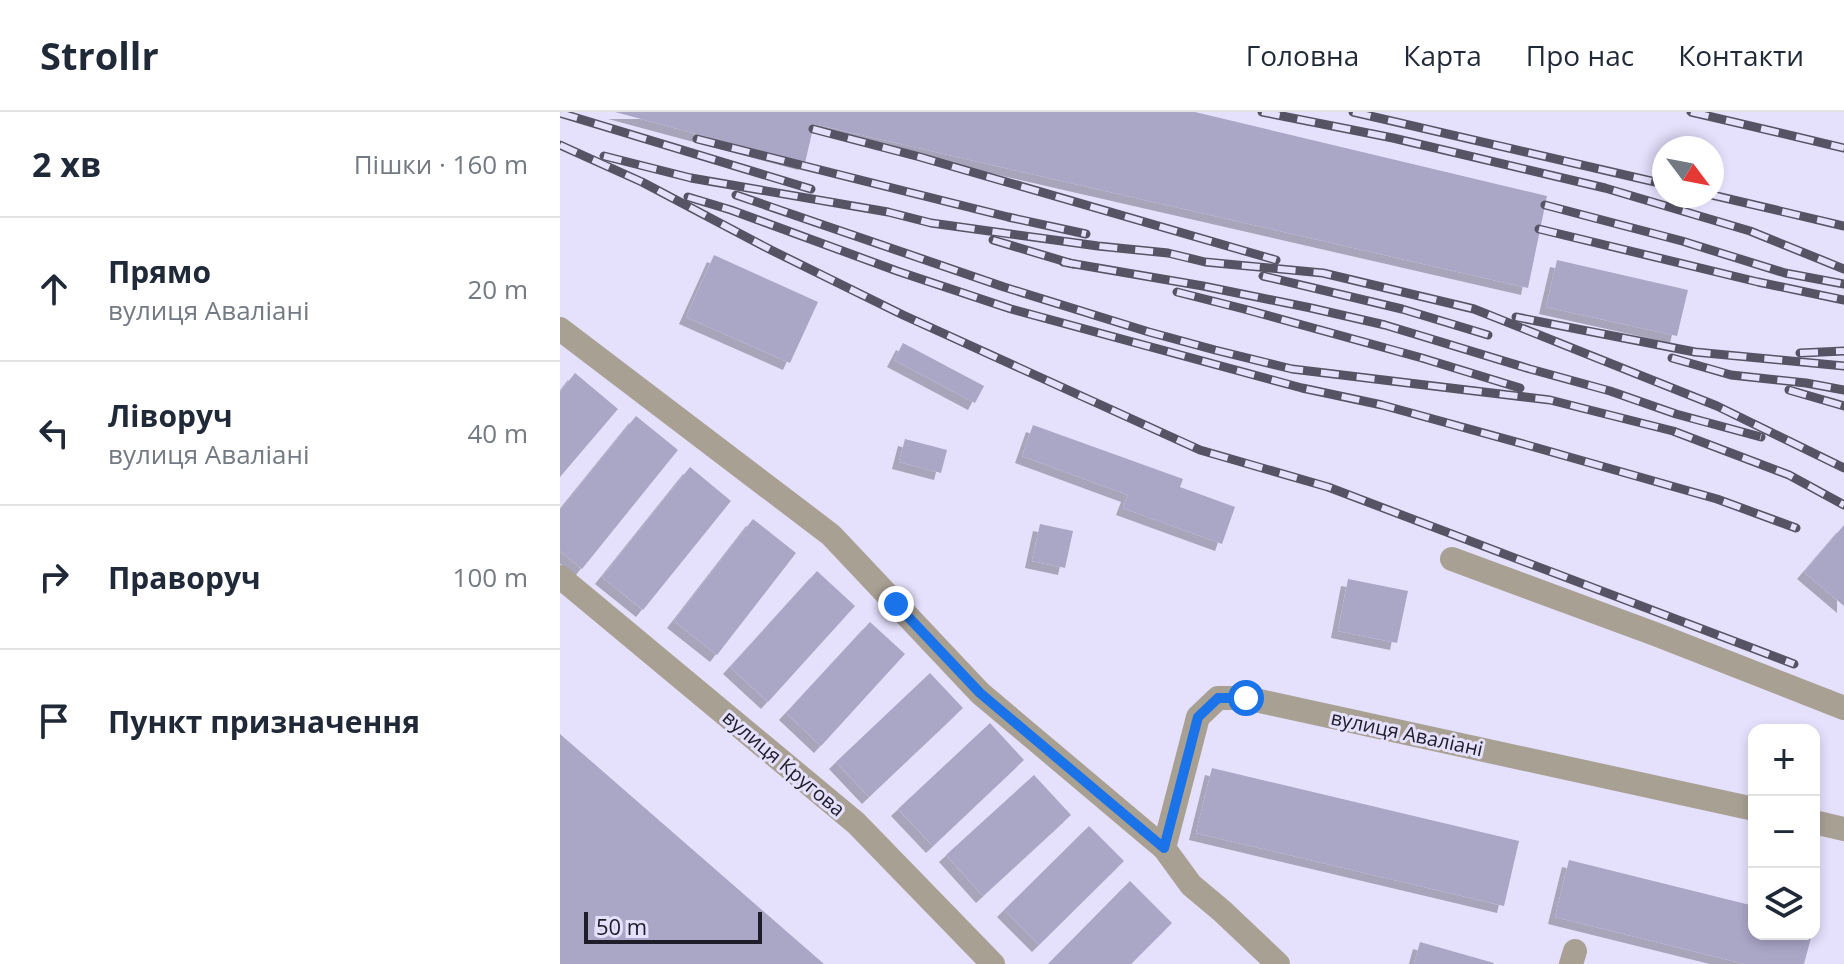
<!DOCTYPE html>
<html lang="uk">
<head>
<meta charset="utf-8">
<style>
	:root { --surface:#fff; --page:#f6f6f7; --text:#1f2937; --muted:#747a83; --line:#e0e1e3 }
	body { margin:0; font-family:"Open Sans",sans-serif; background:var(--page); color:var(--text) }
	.controls { position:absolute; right:24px; bottom:24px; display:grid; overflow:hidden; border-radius:16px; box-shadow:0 4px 12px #0003 }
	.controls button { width:72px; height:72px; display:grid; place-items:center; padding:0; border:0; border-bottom:2px solid var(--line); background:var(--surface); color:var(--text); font:40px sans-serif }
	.compass { position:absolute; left:1092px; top:24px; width:72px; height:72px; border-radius:50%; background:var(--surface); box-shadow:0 4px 12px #0003; rotate:122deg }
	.scale { position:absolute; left:24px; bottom:20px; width:178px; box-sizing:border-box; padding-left:8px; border:4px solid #1f1d2a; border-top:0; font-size:22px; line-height:28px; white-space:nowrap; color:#1f1d2a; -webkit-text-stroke:6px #e5e1fd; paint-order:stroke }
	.stop { position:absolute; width:24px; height:24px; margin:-18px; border:6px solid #1a73e8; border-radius:50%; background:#fff }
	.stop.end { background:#1a73e8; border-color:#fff; box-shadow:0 2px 8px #0008 }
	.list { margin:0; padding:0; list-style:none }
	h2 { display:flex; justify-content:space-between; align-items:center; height:104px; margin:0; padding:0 32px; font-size:34px }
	h2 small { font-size:26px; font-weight:400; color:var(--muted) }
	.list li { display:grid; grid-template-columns:52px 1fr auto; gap:24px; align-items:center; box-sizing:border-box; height:144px; padding:0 32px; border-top:2px solid var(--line) }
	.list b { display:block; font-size:30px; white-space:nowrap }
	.list p { margin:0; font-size:26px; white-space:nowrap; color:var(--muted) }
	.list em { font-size:26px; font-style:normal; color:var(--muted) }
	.icon { flex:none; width:44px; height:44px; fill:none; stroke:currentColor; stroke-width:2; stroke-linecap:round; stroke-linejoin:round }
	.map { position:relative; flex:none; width:1284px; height:852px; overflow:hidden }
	header { display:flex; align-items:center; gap:48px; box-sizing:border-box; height:112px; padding:0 40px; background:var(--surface); border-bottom:2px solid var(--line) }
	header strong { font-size:38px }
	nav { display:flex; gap:44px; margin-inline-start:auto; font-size:28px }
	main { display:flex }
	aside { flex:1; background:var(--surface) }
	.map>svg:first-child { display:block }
</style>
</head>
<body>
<header>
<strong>Strollr</strong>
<nav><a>Головна</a><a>Карта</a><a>Про нас</a><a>Контакти</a></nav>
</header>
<main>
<aside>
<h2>2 хв<small>Пішки · 160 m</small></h2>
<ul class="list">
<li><svg class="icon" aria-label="ahead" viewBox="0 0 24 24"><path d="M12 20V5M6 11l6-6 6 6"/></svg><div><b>Прямо</b><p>вулиця Аваліані</p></div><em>20 m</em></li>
<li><svg class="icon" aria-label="left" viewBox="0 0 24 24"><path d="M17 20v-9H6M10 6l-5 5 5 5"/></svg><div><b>Ліворуч</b><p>вулиця Аваліані</p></div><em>40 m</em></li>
<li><svg class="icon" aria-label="right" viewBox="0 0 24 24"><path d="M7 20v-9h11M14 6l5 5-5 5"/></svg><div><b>Праворуч</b></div><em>100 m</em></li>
<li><svg class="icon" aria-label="arrive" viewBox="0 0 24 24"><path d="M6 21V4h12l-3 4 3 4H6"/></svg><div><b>Пункт призначення</b></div></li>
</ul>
</aside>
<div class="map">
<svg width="1284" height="852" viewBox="0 0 1284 852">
	<defs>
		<filter id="shadow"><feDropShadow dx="-7" dy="7" stdDeviation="0" flood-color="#0004"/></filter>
	</defs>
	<rect width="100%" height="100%" fill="#e5e1fd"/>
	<g fill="#aaa6c6" filter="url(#shadow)">
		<polygon points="55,0 635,0 987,84 968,176 254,12 245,51"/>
		<polygon points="154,143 258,190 230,251 126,205"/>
		<polygon points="997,148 1128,178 1117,224 986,195"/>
		<polygon points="343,231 424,274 415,291 334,248"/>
		<polygon points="15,261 58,297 0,365 0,280"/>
		<polygon points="76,304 118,338 22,457 0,439 0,398"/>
		<polygon points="473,313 623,367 620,375 675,395 662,432 563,396 568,383 462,344"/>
		<polygon points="345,327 387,338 381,361 339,350"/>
		<polygon points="130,355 171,389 83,498 42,465"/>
		<polygon points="193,407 236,441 157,543 114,509"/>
		<polygon points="480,412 513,419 505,456 472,449"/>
		<polygon points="1284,413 1284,494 1244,460"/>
		<polygon points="257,459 295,494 208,590 170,555"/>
		<polygon points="788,467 848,479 837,531 778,519"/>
		<polygon points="310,510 345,542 261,634 226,601"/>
		<polygon points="370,561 403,596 309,685 276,650"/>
		<polygon points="430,611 464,648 373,734 338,697"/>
		<polygon points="0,622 264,852 0,852"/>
		<polygon points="652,656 959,729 944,794 636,721"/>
		<polygon points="474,663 511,703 423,784 386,743"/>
		<polygon points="529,714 564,749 479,833 444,798"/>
		<polygon points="1009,748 1194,794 1194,822 1252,822 1244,852 1185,852 995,805"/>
		<polygon points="570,769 612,811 571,852 488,852"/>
		<polygon points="860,830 934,851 933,852 854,852"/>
	</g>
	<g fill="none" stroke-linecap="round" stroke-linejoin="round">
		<g stroke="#a9a094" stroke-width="24">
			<polyline points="0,217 271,423 420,581 604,736 631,773 662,799 718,852"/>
			<polyline points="892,447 1095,522 1284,596"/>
			<polyline points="0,465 296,711 433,852"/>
			<polyline points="1254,710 1284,717"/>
			<polyline points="604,736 638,605 658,586 686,586 1194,697"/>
			<polyline points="1011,852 1015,839"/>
		</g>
		<defs>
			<g id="rail">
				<polyline points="702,0 833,26 1045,76 1190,119 1284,157"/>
				<polyline points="793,0 1104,72"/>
				<polyline points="1131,0 1284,36"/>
				<polyline points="0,1 251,77"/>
				<polyline points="253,17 360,45 716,148"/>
				<polyline points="137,27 448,105 526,122"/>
				<polyline points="0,33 82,70 211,138 343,203 640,338 768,375 1234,552"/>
				<polyline points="44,44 131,66 328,100 371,111 538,134 608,141 645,150 763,161 914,197 1157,294 1284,356"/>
				<polyline points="176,83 444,175 589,220 655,238 732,257 990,288 1113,319 1229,363 1284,393"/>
				<polyline points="1152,83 1284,114"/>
				<polyline points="128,85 171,98 337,159 451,197 742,276 822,293 967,333 1157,387 1236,416"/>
				<polyline points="985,93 1122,129 1225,161 1284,172"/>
				<polyline points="979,117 1198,170 1284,188"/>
				<polyline points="433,128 513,152"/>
				<polyline points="503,150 643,174 751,196 825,213 970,257 1050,279 1116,302 1201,325"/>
				<polyline points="703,164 842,197 928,223"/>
				<polyline points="617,180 684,197 862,246 960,276"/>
				<polyline points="956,205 1135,240 1284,254"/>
				<polyline points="1240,241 1284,239"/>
				<polyline points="1112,246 1171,263 1246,271 1284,278"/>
				<polyline points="1229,278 1284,294"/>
			</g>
		</defs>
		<use href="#rail" stroke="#565364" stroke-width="9"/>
		<use href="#rail" stroke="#e5e1fd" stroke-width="6" stroke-dasharray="18" stroke-linecap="butt"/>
	</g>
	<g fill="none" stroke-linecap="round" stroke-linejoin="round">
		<polyline stroke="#1a73e8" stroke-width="10" points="336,492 420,581 604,736 638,605 658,586 686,586"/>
	</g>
	<g text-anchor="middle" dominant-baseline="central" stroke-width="6" stroke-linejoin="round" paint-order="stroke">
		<g font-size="20" fill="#1f1d2a" stroke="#e5e1fd">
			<text transform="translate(847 621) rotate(12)">вулиця Аваліані</text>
			<text transform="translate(224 651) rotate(40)">вулиця Кругова</text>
		</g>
	</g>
</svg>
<div class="controls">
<button>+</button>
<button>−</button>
<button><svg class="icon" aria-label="layers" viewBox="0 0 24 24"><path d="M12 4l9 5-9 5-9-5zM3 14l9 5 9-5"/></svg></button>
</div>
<svg class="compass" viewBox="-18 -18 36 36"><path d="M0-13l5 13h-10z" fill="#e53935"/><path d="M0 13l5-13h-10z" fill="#747a83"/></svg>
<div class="scale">50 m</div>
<div class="stop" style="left:686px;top:586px"></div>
<div class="stop end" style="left:336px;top:492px"></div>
</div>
</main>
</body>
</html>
